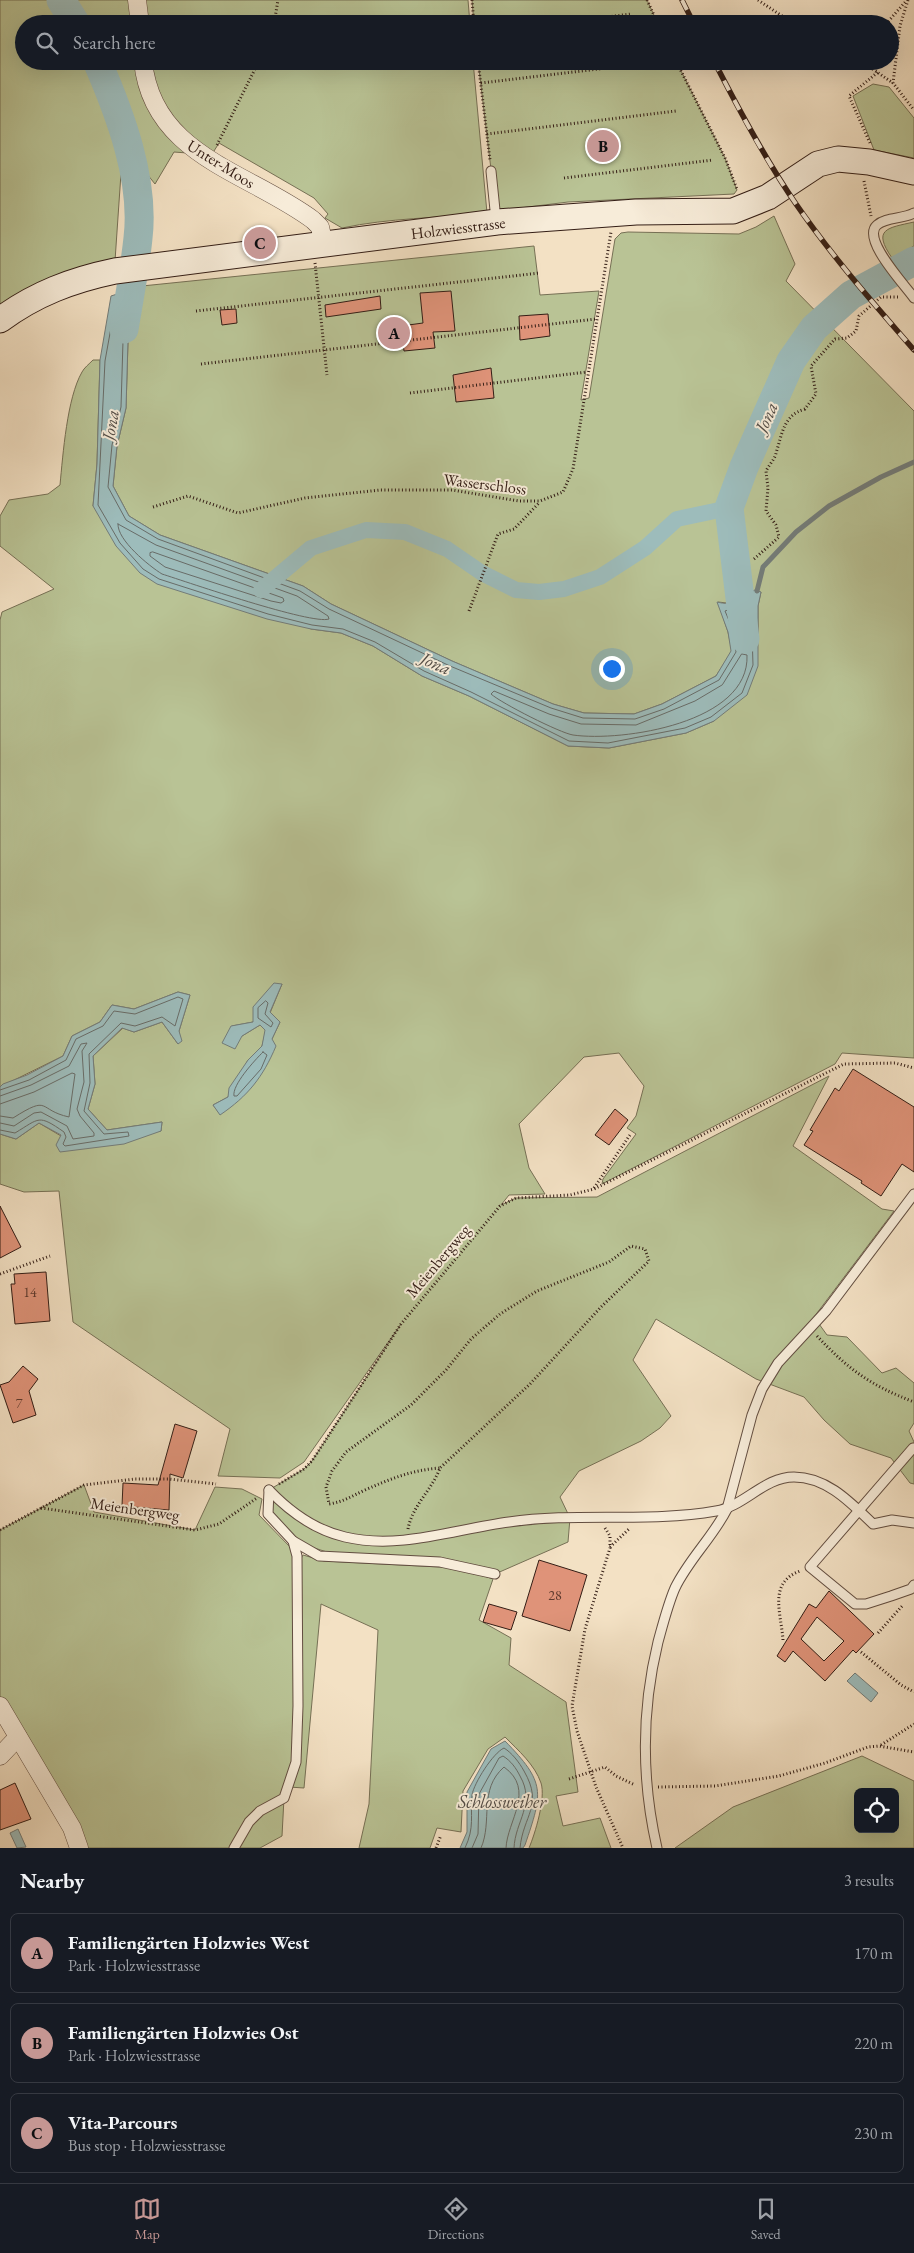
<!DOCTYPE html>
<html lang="en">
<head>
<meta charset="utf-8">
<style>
	:root { --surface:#171b24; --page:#20242c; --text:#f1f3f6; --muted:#9ea1a6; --line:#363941; --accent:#c59692 }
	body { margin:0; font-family:"EB Garamond",serif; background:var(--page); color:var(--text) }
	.controls { position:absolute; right:15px; bottom:15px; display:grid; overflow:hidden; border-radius:8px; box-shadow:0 5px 20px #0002 }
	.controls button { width:45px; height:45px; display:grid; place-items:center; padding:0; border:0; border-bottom:1px solid var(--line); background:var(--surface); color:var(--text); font:25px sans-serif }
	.you { position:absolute; left:611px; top:668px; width:18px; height:18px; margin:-12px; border:4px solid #fff; border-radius:50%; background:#1a73e8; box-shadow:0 0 0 8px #1a73e833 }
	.badge { display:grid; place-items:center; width:32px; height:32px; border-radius:50%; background:var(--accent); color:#111; font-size:16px; font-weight:700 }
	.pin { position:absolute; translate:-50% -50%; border:2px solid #fff; box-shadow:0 1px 5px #0006 }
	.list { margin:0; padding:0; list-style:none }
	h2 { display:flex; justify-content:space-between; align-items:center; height:65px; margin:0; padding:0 20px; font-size:21px }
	h2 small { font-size:16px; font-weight:400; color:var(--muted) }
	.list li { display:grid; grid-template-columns:32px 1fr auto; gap:15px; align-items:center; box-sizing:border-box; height:80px; margin:0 10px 10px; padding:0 10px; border:1px solid var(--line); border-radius:8px }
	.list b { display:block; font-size:19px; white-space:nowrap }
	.list p { margin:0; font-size:16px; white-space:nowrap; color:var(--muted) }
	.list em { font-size:16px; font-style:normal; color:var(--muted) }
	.icon { flex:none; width:28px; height:28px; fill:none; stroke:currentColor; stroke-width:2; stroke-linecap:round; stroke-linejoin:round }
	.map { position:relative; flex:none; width:914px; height:1848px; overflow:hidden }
	.search { position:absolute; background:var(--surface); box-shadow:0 5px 20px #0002; left:15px; right:15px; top:15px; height:55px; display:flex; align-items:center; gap:12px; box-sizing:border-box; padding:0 18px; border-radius:28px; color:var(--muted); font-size:19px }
	.sheet { height:335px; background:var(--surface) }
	nav { display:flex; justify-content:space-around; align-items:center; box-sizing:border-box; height:70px; border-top:1px solid var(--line); background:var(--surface); font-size:14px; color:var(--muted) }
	nav a { display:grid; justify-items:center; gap:2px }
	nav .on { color:var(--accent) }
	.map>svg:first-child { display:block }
</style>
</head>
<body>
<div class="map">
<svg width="914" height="1848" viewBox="0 0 914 1848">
	<rect width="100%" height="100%" fill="#f3e1c4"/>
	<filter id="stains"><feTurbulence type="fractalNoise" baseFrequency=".004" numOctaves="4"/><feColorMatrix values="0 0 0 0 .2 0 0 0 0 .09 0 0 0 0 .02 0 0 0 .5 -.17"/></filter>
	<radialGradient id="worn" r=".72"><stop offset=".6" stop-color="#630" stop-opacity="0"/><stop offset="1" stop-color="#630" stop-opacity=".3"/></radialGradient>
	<g fill="#b9c395" stroke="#767055" fill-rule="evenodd">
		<path d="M0 0H468L470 24H24V61H473L487 213C439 218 388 218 342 228L325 218 328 214 314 198 219 143 209 159 201 154 174 152 155 184 123 144 115 261 0 306Z"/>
		<polygon points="472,0 647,0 658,24 474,24"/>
		<polygon points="478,61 676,61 725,158 737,190 734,194 568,202 496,211"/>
		<polygon points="873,84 889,87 914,118 914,158 874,150 853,96"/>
		<path d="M774 216 795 264 786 281 914 411V1058L842 1053 835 1064 602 1184 603 1179 636 1134 627 1128 636 1116 644 1086 619 1053 584 1057 519 1124 529 1168 545 1194 509 1195 501 1205 516 1198 597 1197 829 1076 793 1146 882 1209 894 1211 814 1317 827 1335 847 1337 882 1373 896 1368 914 1383V1423L909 1431 914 1442V1484L910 1483 891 1458 850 1444 824 1420 804 1397 756 1379 656 1319 633 1360 671 1416 660 1428 641 1441 579 1471 560 1497 570 1518 568 1542 495 1574 440 1562 336 1555 293 1541 268 1514 269 1490 304 1469 312 1461 401 1324 304 1462 280 1478 218 1476 230 1429 73 1322 59 1191 24 1192 0 1184V1134L16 1139 39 1123 61 1136 161 1131 162 1122 107 1130 88 1109 95 1084 93 1056 123 1028 134 1032 162 1022 178 1044 179 1031 190 995 178 992 134 1009 112 1005 100 1022 72 1036 63 1056 0 1087V620L2 612 54 589 0 546V516L9 500 48 494 60 485C63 454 67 398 82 372 84 368 89 364 93 360H100L97 464 93 506 311 629 341 633 373 646 422 676 469 696 568 746 609 748 686 733 714 721 758 635V606L761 592 736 604 718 602 728 632 732 651 716 676 662 704 634 714 584 713 553 704 452 661 331 604 303 586 160 535 129 516 113 486 117 446 126 408 128 341 142 286 534 246 540 295 599 291 581 400 589 398 615 239 621 233 628 232 739 234 756 227ZM282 984 270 1013 280 1022 272 1039 220 1114 213 1105 228 1097 248 1060 262 1046 266 1030 260 1025 242 1036 232 1026 253 1022Z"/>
		<path d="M914 222V246L892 258C872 229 887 228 914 222Z"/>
		<path d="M84 1485 94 1512 195 1530 215 1487 242 1489 262 1499 259 1515 290 1547 298 1564 303 1555 324 1561 460 1568 493 1579 479 1620 511 1638 509 1665 566 1702 578 1792 556 1796 563 1826 600 1818 611 1848H529C535 1834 546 1798 541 1783 535 1765 518 1750 505 1737L488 1749 463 1791 461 1832 437 1828 430 1848H359L369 1804 378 1630 321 1604 304 1788 289 1787 284 1798 282 1836 260 1848H79L0 1706V1530Z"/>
		<path d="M862 1756 914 1781V1848H675L733 1807ZM858 1792H895V1829H858Z"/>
	</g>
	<g fill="#9dbcbb" stroke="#737c79">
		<path d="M142 286 128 341 126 408 117 446 113 486 129 516 160 535 303 586 331 604 452 661 553 704 584 713 634 714 662 704 716 676 731 651 728 632 717 602C733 606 745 603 754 590L761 592 758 606V666L747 695 714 721 686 733 609 748 568 746 469 696 422 676 373 646 341 633 311 629 267 619 157 584 140 573 116 546 93 506 97 464 100 360 111 296Z"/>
		<path d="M274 983 282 984 270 1012 280 1022 272 1039 276 1046C263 1077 248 1096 220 1115L213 1105 228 1097 229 1088 248 1060 262 1046 265 1030 260 1025 242 1036 235 1049 222 1043 231 1026 253 1022V1007Z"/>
		<polygon points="178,992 190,995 179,1031 182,1041 178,1044 162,1022 134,1032 122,1028 93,1056 95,1084 88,1109 107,1130 162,1122 161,1131 124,1144 60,1152 56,1145 61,1135 39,1123 16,1139 0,1134 0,1087 3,1084 27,1075 63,1056 72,1036 100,1022 112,1005 134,1009"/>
		<polygon points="855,1673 878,1693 871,1702 847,1681"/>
		<path d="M505 1741C546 1783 543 1792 525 1845L523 1848H460L467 1832V1792L491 1749Z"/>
		<polygon points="18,1829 26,1847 17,1848 10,1833"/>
	</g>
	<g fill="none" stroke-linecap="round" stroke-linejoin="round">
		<g stroke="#686c68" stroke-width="1">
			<polygon points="132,295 134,298 123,341 121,407 112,445 108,487 126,520 158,539 300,591 329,609 450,666 551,708 583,718 635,719 664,709 719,680 736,652 733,630 725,611 751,602 753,665 742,693 711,717 685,728 608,743 569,741 471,692 424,671 375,642 343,629 312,625 268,614 159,579 143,569 120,543 98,505 105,361 116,300"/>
			<path d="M118 524 156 545 297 596 328 616 329 619C312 625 187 582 162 574 149 566 117 540 118 524Z"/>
			<polygon points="153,552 283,598 284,601 281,603 271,601 165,567 150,556 150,553"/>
			<polygon points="744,613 747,615 747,646 744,648 734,617"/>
			<path d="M742 654 747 655C750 723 622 742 573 735 560 733 501 703 491 694L494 691 549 714 581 724 636 725 695 701 722 685Z"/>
			<polygon points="266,1001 268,1003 265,1014 273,1023 271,1027 258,1018 258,1008"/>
			<path d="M263 1052 267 1055 261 1069 237 1096H234C232 1085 254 1061 263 1052Z"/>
			<path d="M0 1090 29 1080 66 1060 76 1039 103 1026 114 1011 135 1014 178 997 183 999 175 1026 162 1017 135 1026 121 1023 89 1054 90 1083 84 1111 104 1134 128 1132 129 1136 65 1146 63 1144 66 1137 64 1132C38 1114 40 1118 15 1133L0 1130"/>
			<polyline points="0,1096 31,1085 69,1066 81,1044 87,1043 82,1051 84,1082 77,1109 80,1116 94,1133 94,1136 73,1139 67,1126 41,1112 34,1113 14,1126 0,1123"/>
			<path d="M0 1104 34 1092 72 1073 75 1074 69 1117C37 1110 51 1094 13 1118L0 1116"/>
			<path d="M465 1848C475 1827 470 1816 472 1795 474 1783 493 1753 504 1748 512 1753 519 1762 524 1771 544 1806 523 1815 520 1848"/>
			<path d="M472 1848 478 1834 479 1794 499 1758 503 1756C511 1761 516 1768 520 1776 536 1804 515 1821 514 1848"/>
			<path d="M481 1848C493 1821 478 1790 504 1767 536 1790 507 1821 506 1848"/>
		</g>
		<polyline stroke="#737c79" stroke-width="5" points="757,591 763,567 796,532 829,506 881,477 914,462"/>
		<polyline stroke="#9dbcbb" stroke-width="16" points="261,590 311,548 366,530 405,532 447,549 482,573 516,590 539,592 564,589 600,577 645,548 677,519 729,508"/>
		<g stroke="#9dbcbb" stroke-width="29">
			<polyline points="61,0 76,24"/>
			<path d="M97 61C120 114 145 180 138 238 135 268 129 299 124 329"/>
			<polyline points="745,639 729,508 744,467 791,361 814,328 851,295 914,261"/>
		</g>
	</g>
	<g fill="#df9379" stroke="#331d15" fill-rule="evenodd">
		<polygon points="451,291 455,331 433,332 435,348 404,351 401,326 423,323 420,293"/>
		<polygon points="380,296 381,309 326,317 325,305"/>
		<polygon points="236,309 237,323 222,325 220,310"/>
		<polygon points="548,314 550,336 520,340 519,316"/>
		<polygon points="491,368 494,398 456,402 453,375"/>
		<polygon points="853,1069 914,1107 914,1172 902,1164 881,1196 861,1183 862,1181 804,1145 813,1131 810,1130 835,1088 839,1091"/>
		<polygon points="615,1109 628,1120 609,1145 595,1135"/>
		<polygon points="0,1206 21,1247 0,1258"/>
		<polygon points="46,1272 50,1321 15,1324 11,1284 15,1284 14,1274"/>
		<polygon points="23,1366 38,1379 29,1391 36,1415 13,1423 0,1385 9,1382"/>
		<polygon points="175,1424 197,1431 183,1478 170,1474 169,1510 122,1506 123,1483 158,1485"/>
		<polygon points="539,1560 587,1575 570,1631 522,1616"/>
		<path d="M829 1591 874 1634 856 1653 853 1650 825 1681 793 1651 785 1662 777 1656 809 1604 816 1608ZM817 1617 844 1641 824 1661 801 1639Z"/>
		<polygon points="489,1604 517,1612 511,1630 483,1622"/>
		<polygon points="15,1783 31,1819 0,1830 0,1790"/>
	</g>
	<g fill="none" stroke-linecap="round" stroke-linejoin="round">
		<defs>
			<g id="lane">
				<polyline points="491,171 496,220"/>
				<path d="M914 213C903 219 886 217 877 225 861 239 905 285 914 298"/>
				<polyline points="913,1448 810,1567 855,1604 866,1604 891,1596 911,1589 914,1585"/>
				<path d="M269 1490C290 1512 315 1530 345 1537 400 1550 455 1529 509 1522 578 1512 648 1523 716 1511 745 1506 764 1477 794 1477 827 1477 851 1503 873 1524L892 1520 914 1523"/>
				<polyline points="269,1490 268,1514 293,1541 319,1556 440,1562 495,1574"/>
				<polyline points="234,1848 249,1822 260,1811 284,1798 296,1762 298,1706 297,1556 293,1541"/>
				<path d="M657 1848C641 1778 641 1712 658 1642 663 1624 668 1604 675 1588 689 1559 713 1537 727 1509L752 1415 762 1389 778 1363 826 1311 914 1194"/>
			</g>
			<g id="street">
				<polyline points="137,0 140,24"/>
				<path d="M143 61C152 156 249 172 313 220L320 227 324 245"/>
				<polyline points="0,1706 72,1828 79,1848"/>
				<polyline points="0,1756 18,1737"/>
			</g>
			<path id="secondary" d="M0 320C35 294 72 280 115 271L497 222 636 212 733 211 768 197 818 164 838 159 869 162 914 172"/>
		</defs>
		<use href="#lane" stroke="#634e41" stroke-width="11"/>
		<use href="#street" stroke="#634e41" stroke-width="19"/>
		<use href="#secondary" stroke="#331d15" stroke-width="27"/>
		<g stroke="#331d15" stroke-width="3" stroke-dasharray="1 2.5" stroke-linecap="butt">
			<polyline points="472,0 474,24"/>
			<polyline points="647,0 658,24"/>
			<polyline points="758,0 794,24"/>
			<polyline points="908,0 900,26 893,83 914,110"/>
			<polyline points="274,24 278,0"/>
			<polyline points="549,24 631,14"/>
			<polyline points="886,24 907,0"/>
			<polyline points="478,61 490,160"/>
			<polyline points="676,61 725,158 737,189"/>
			<polyline points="861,61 893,83"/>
			<polyline points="481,83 657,62"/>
			<polyline points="487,134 676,111"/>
			<polyline points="870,143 849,96 878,72"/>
			<polyline points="217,145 259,61"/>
			<polyline points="564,178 713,160"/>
			<polyline points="864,181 871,216"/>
			<polyline points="315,263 327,375"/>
			<polyline points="196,311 540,273"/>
			<polyline points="201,364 596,319"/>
			<polyline points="410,393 587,372"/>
			<polyline points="153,507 188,496 238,513 305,498 380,490 452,490 519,501 540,501 563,492 573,469 611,232"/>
			<path d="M754 559 779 537 776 525 766 511 768 488 766 471C769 465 775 459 776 453 782 435 783 415 805 409L816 394 811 366 835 339 847 338 856 331 859 316 881 297H898"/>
			<polyline points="469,611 498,534 514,529 540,502"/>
			<polyline points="594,1188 630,1135"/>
			<polyline points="0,1274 50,1256"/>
			<path d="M817 1336C849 1370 870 1385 914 1402"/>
			<polyline points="279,1484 304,1469 312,1461 401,1324 500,1206 516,1198 570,1195 594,1189 844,1064 895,1063 914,1068"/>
			<polyline points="41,1508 195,1530 219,1524 257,1498"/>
			<polyline points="605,1528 610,1536 610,1548 585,1629 572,1706 577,1731 596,1787 623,1848"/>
			<path d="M408 1529C412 1506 432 1490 440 1468L530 1384 601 1307 649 1261 645 1249 631 1246 609 1262 537 1291 500 1314 471 1339 446 1370 411 1405 346 1452 332 1471 326 1487 329 1504C343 1502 352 1496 365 1490 390 1479 412 1470 440 1468"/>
			<polyline points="0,1530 84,1485 135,1479 169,1479 216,1484"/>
			<polyline points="610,1547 629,1529"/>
			<polyline points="878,1633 903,1605"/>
			<path d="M783 1640C781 1612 768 1583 800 1571"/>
			<polyline points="861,1652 901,1685 914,1692"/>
			<polyline points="881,1745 914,1724"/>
			<polyline points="569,1779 605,1767 616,1776 635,1785"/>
			<polyline points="658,1787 715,1786 779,1776 825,1763 868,1747 879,1746 914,1752"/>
			<polyline points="436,1848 441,1835"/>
		</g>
		<use href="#lane" stroke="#f7ecd9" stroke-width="9"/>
		<use href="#street" stroke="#f7ecd9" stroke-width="18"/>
		<use href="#secondary" stroke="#f7ecd9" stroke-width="25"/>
		<defs>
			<g id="rail">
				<polyline points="682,0 694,24"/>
				<path d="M714 61C739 110 765 159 796 204 831 255 873 303 914 350"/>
			</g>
		</defs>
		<use href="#rail" stroke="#331d15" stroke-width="5.5"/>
		<use href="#rail" stroke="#f7ecd9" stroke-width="4" stroke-dasharray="11" stroke-linecap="butt"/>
	</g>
	<g text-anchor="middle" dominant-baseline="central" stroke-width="4" stroke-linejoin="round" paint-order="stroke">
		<g font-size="14" fill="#5e3a2e">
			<text x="30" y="1292">14</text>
			<text x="19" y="1403">7</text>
			<text x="555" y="1595">28</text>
		</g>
		<g font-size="16" fill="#331d15" stroke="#f7ecd9">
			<text transform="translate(221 164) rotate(32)">Unter-Moos</text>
			<text transform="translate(458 228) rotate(-7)">Holzwiesstrasse</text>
			<text transform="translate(485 484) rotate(7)">Wasserschloss</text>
			<text transform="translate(438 1261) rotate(-50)">Meienbergweg</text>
			<text transform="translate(135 1509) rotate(8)">Meienbergweg</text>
		</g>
		<g font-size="18" font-style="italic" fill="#534d47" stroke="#f7ecd9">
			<text transform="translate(766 417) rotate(-66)">Jona</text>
			<text transform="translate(110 425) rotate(-81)">Jona</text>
			<text transform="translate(436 663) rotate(24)">Jona</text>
			<text x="502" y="1801">Schlossweiher</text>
		</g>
	</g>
	<rect width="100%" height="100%" filter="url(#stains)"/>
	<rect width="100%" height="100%" fill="url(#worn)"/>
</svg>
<div class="controls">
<button><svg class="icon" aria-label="locate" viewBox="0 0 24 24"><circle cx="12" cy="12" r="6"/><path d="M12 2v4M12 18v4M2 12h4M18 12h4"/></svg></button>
</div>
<div class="you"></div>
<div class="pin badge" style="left:394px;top:333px">A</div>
<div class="pin badge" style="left:603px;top:146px">B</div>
<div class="pin badge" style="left:260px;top:243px">C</div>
<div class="search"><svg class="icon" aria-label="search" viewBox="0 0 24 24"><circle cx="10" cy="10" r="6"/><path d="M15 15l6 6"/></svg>Search here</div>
</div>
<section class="sheet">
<h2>Nearby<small>3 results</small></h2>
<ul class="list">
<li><span class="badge">A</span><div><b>Familiengärten Holzwies West</b><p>Park · Holzwiesstrasse</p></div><em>170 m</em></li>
<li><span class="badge">B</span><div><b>Familiengärten Holzwies Ost</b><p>Park · Holzwiesstrasse</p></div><em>220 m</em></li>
<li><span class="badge">C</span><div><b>Vita-Parcours</b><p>Bus stop · Holzwiesstrasse</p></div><em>230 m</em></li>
</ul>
</section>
<nav>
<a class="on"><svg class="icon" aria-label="map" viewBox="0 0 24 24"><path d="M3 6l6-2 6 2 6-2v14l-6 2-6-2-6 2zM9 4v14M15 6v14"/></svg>Map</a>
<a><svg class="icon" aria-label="directions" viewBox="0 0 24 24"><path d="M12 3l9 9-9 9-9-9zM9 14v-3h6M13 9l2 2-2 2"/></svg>Directions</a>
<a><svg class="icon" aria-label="saved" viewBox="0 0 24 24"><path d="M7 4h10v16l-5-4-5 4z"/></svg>Saved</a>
</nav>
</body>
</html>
